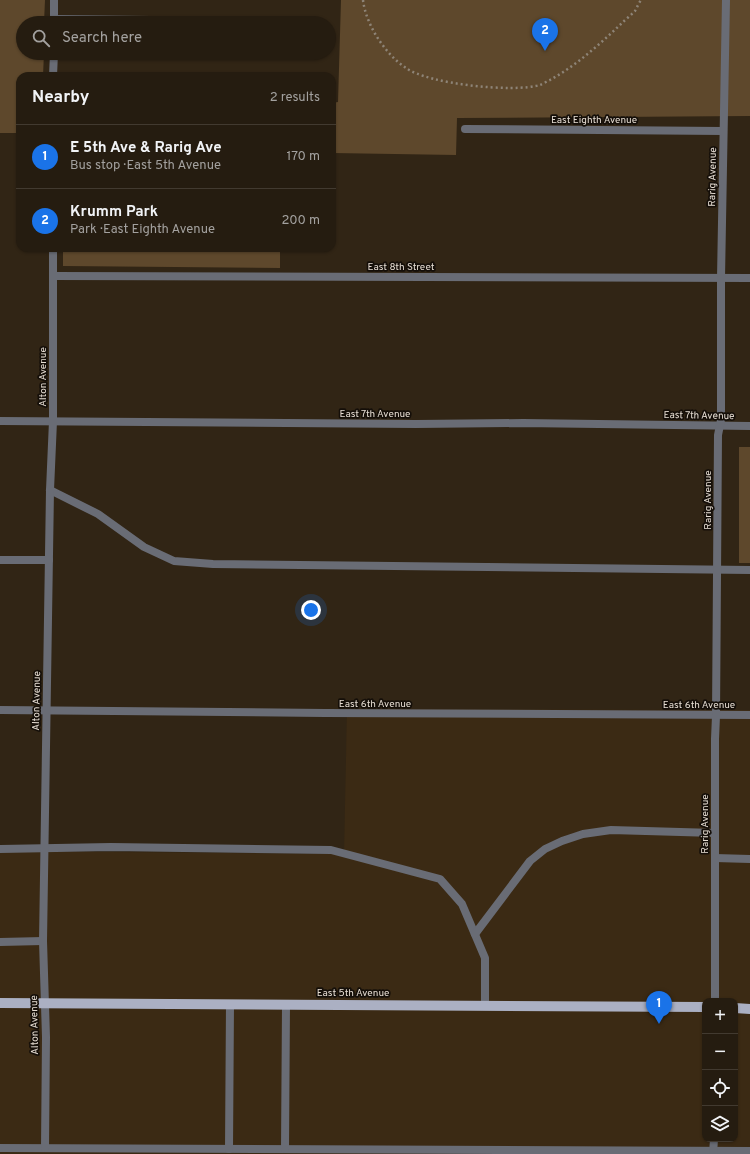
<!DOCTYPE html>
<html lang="en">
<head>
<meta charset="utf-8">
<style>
	:root { --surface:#251c10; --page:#2d2519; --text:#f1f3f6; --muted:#a3a19f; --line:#423a30; --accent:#1a73e8 }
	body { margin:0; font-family:Overpass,sans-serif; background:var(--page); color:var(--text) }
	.controls { position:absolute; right:12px; bottom:12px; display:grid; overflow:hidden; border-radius:8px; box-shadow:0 1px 3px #0004 }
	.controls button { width:36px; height:36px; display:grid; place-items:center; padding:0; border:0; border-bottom:1px solid var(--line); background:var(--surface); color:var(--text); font:20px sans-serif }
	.you { position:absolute; left:311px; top:610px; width:14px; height:14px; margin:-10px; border:3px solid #fff; border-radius:50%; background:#1a73e8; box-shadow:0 0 0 6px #1a73e833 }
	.badge { display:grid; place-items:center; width:26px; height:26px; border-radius:50%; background:var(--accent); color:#fff; font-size:13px; font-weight:700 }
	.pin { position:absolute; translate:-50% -33px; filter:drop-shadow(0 1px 2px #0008) }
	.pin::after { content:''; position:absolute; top:21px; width:14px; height:12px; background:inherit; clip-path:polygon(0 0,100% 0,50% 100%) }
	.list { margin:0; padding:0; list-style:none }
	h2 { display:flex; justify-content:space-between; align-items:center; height:52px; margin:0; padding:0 16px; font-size:17px }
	h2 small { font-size:13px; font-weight:400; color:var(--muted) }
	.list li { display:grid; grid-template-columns:26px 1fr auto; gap:12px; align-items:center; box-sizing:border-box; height:64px; padding:0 16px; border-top:1px solid var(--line) }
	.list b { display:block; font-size:15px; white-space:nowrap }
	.list p { margin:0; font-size:13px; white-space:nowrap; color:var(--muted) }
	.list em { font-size:13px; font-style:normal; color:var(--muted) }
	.icon { flex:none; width:22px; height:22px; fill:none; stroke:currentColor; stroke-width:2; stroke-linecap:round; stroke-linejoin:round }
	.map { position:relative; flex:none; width:750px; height:1154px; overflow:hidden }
	.search { position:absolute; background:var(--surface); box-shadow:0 1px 3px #0004; left:16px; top:16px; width:320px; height:44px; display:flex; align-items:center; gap:10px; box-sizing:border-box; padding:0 14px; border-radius:22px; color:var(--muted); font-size:15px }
	.panel { position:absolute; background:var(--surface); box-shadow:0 1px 3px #0004; left:16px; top:72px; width:320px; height:180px; border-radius:12px }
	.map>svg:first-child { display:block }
</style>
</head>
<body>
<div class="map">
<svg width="750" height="1154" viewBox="0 0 750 1154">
	<rect width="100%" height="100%" fill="#312515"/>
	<path fill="#3b2a14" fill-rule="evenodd" d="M347 709 750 710V1154H0V851L344 854ZM705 1001H735V1139H705Z"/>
	<g fill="#5e482c">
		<polygon points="0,0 45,0 44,23 23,23 23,53 44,53 43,76 20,76 20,133 0,133"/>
		<polygon points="341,0 750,0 750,116 457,118 456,155 332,153 332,103 338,102"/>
		<polygon points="63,248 280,248 280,268 63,266"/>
		<rect x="739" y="447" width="11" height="116"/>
	</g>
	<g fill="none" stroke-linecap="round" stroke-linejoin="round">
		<path stroke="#8e8477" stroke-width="2.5" stroke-dasharray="2 3" stroke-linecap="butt" d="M363 0C366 25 385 54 406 68 428 84 513 93 540 85 543 84 547 81 550 80 577 65 600 44 622 23 626 19 631 15 635 11 637 7 639 3 641 0"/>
		<g stroke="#696c75" stroke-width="8">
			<polyline points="54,19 247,21"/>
			<polyline points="53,276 750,278"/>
			<polyline points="50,490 98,514 144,547 174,561 213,564 750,570"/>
			<polyline points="0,560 49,560"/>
			<polyline points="0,849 111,847 331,850 440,879 462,904 485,958 485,1006"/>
			<polyline points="715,858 750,859"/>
			<polyline points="475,934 530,861 545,849 562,841 583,834 611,830 715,833"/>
			<polyline points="0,942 43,941"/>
			<polyline points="0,1148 750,1151"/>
			<polyline points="229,1149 230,1004"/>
			<polyline points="285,1149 286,1005"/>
		</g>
		<g stroke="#696c75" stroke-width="8">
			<polyline points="54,23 54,0"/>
			<polyline points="53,76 54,53"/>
			<polyline points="465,129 723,131"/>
			<polyline points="0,421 416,424 523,423 750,426"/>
			<polyline points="0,710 325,713 750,715"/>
			<polyline points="715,1001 715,739 716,716 718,435 721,420 721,278 726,0"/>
			<polyline points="45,1148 46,1037 43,941 50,490 53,421 53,248"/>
			<polyline points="713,1154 714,1139"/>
		</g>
		<g stroke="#abb0c3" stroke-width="10">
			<polyline points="0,1003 705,1007"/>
			<polyline points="735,1008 750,1009"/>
		</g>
	</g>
	<g text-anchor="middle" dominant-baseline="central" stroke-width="3.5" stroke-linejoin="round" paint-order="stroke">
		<g font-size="10" fill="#e6ddd3" stroke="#150f09">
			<text x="594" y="120">East Eighth Avenue</text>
			<text transform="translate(713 177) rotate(-89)">Rarig Avenue</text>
			<text x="401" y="267">East 8th Street</text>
			<text transform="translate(43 377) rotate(-90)">Alton Avenue</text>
			<text x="375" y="414">East 7th Avenue</text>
			<text transform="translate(699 416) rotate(1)">East 7th Avenue</text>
			<text transform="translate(708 500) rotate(-90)">Rarig Avenue</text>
			<text transform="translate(37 701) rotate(-89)">Alton Avenue</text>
			<text x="375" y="704">East 6th Avenue</text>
			<text x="699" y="705">East 6th Avenue</text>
			<text transform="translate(705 824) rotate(-90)">Rarig Avenue</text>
			<text x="353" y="993">East 5th Avenue</text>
			<text transform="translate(35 1025) rotate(-91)">Alton Avenue</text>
		</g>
	</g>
</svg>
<div class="controls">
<button>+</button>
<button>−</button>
<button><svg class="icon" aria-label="locate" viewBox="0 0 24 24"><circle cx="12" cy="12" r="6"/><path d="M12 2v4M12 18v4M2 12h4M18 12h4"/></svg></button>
<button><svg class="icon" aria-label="layers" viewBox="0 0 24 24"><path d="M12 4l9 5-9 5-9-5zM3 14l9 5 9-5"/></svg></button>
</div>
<div class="you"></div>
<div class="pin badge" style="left:659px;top:1024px">1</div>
<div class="pin badge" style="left:545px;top:51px">2</div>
<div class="search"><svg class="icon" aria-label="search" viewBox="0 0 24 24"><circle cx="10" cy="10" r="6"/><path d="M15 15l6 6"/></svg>Search here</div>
<section class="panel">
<h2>Nearby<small>2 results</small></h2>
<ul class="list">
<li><span class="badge">1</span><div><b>E 5th Ave &amp; Rarig Ave</b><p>Bus stop · East 5th Avenue</p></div><em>170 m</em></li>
<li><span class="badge">2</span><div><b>Krumm Park</b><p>Park · East Eighth Avenue</p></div><em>200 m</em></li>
</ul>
</section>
</div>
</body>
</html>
